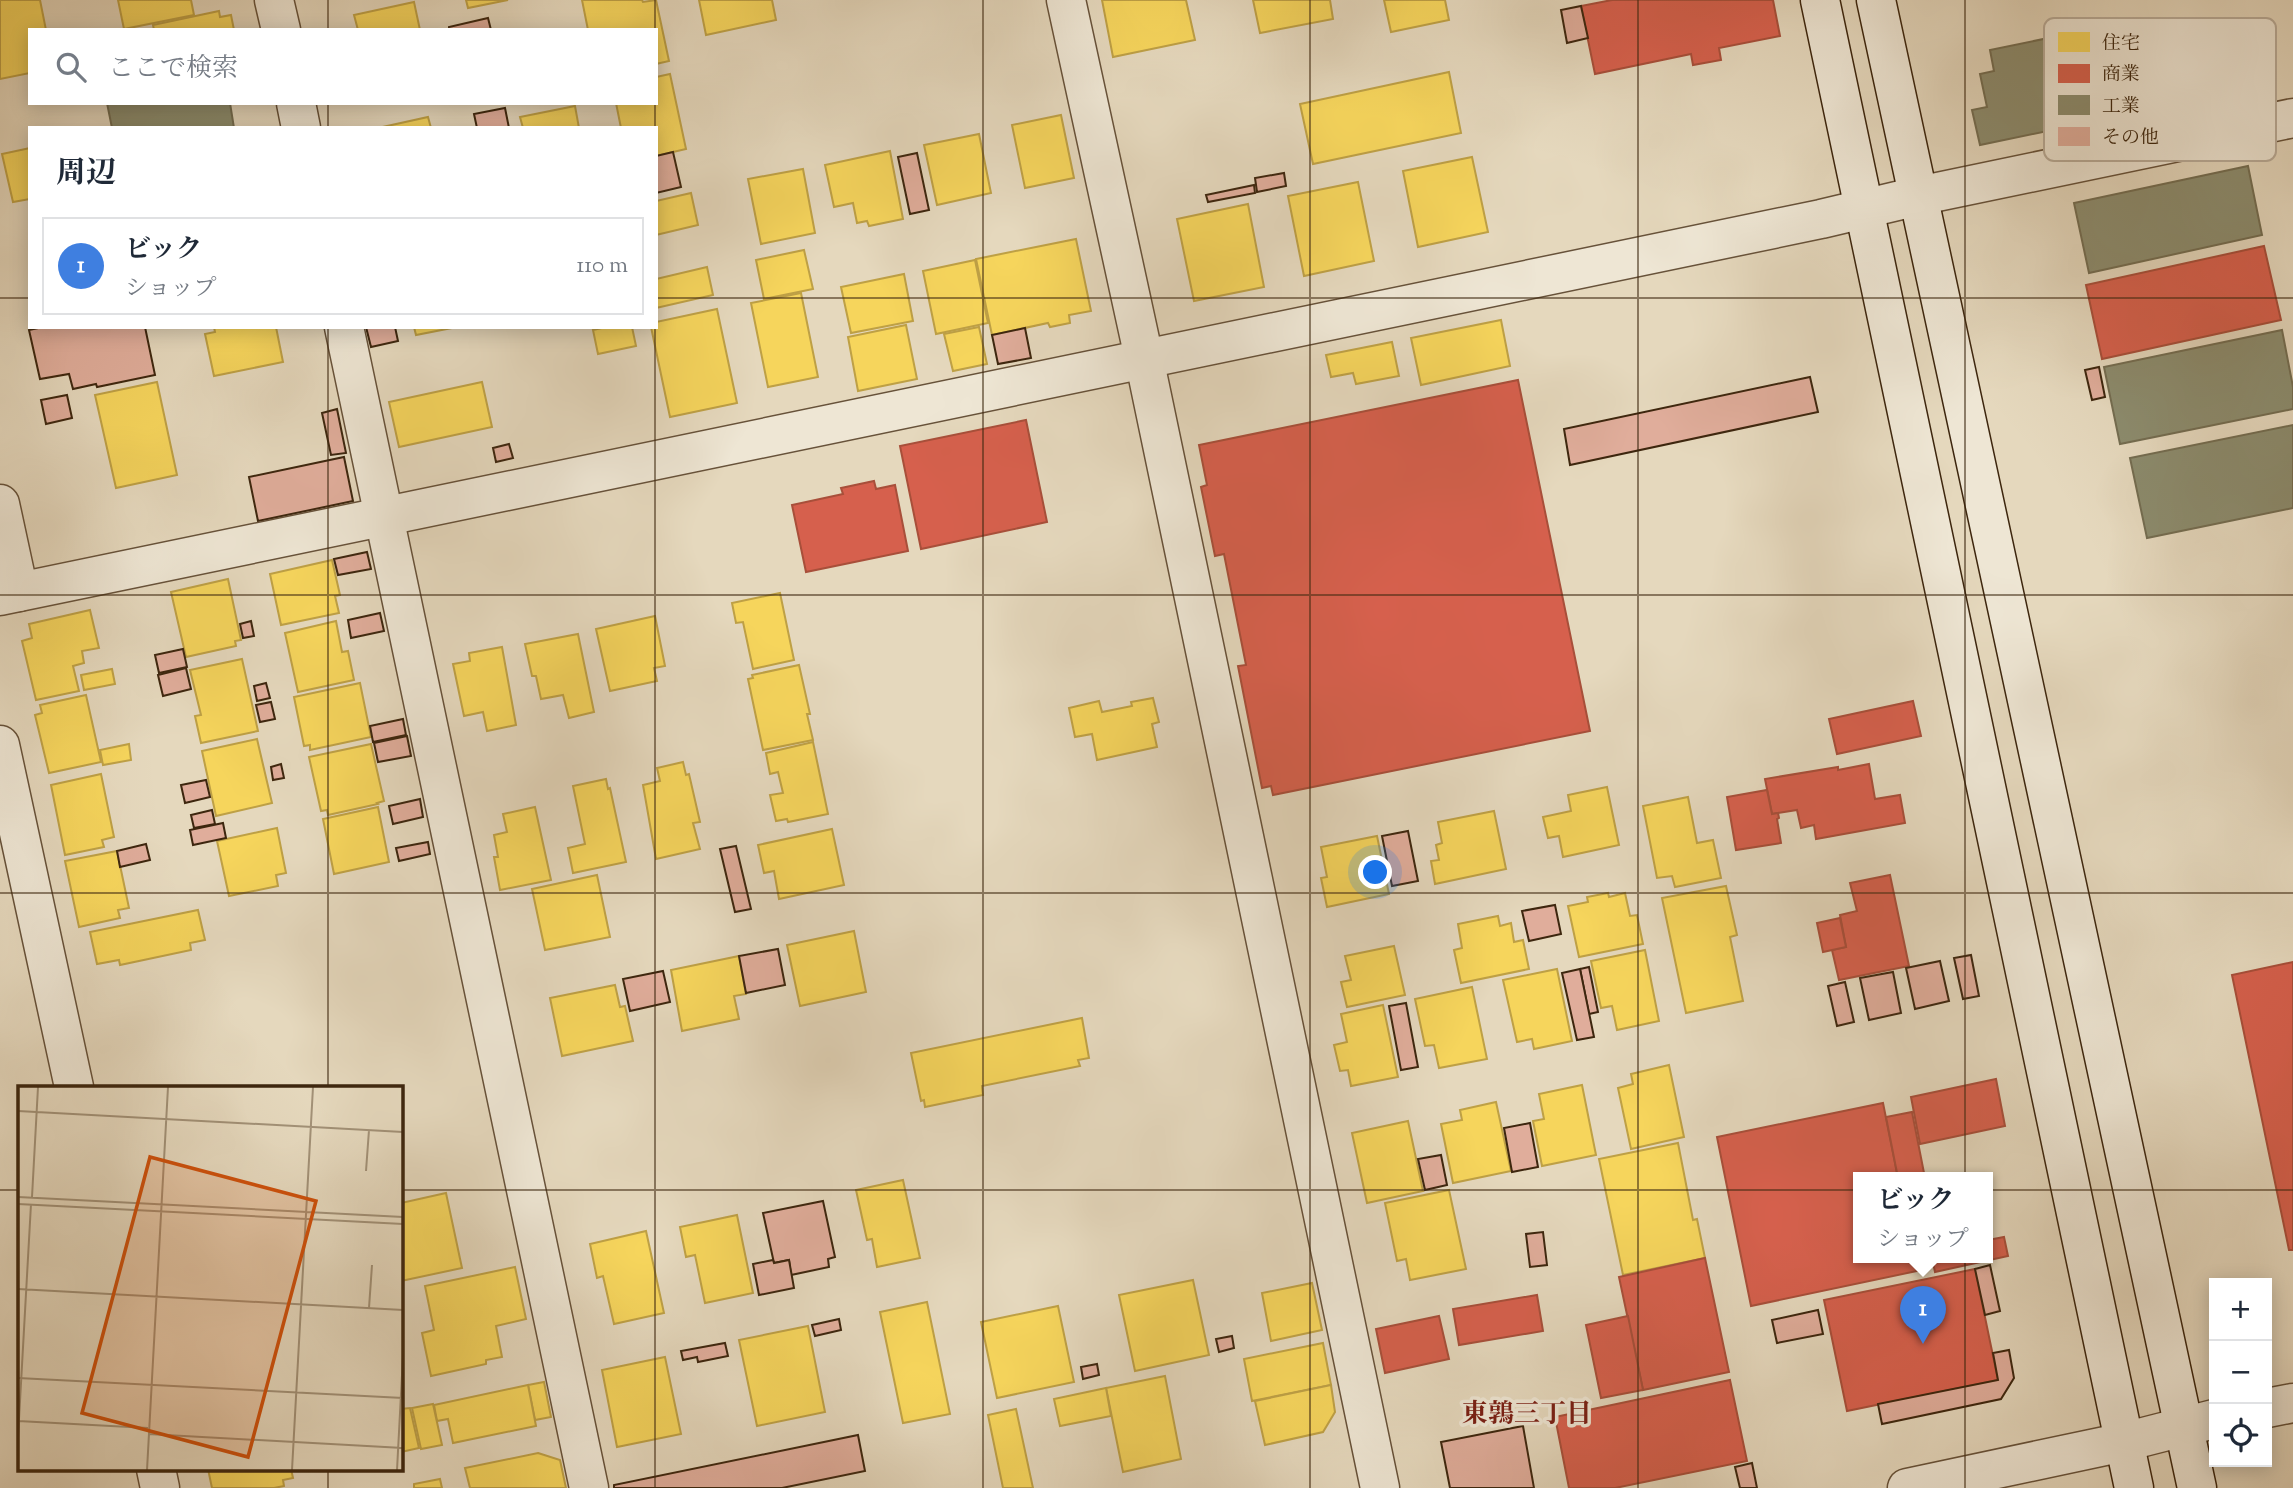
<!DOCTYPE html>
<html lang="ja">
<head>
<meta charset="utf-8">
<style>
	:root { --surface:#fff; --page:#f2f2f3; --text:#1f2937; --muted:#747a83; --line:#e0e1e3; --accent:#b45309 }
	body { margin:0; font-family:"Sorts Mill Goudy","Noto Serif JP",serif; background:var(--page); color:var(--text) }
	.controls { position:absolute; right:21px; bottom:21px; display:grid; overflow:hidden; border-radius:0px; box-shadow:0 4px 18px #0003 }
	.controls button { width:63px; height:63px; display:grid; place-items:center; padding:0; border:0; border-bottom:2px solid var(--line); background:var(--surface); color:var(--text); font:35px sans-serif }
	.you { position:absolute; left:1376px; top:873px; width:24px; height:24px; margin:-18px; border:5px solid #fff; border-radius:50%; background:#1a73e8; box-shadow:0 0 0 10px #1a73e833 }
	.badge { display:grid; place-items:center; width:46px; height:46px; border-radius:50%; background:var(--accent); color:#fff; font-size:23px; font-weight:700 }
	.pin { position:absolute; translate:-50% -58px; filter:drop-shadow(0 2px 4px #0008) }
	.pin::after { content:''; position:absolute; top:37px; width:24px; height:21px; background:inherit; clip-path:polygon(0 0,100% 0,50% 100%) }
	.popup { position:absolute; left:1853px; top:1172px; width:140px; height:91px; box-sizing:border-box; display:grid; place-content:center; border-radius:0px; background:var(--surface); filter:drop-shadow(0 2px 5px #0005); font-size:23px; white-space:nowrap; color:var(--muted) }
	.popup b { font-size:26px; color:var(--text) }
	.popup::after { content:''; position:absolute; left:50%; top:100%; margin-left:-14px; border:14px solid transparent; border-top-color:var(--surface) }
	.list { margin:0; padding:0; list-style:none }
	h2 { display:flex; justify-content:space-between; align-items:center; height:91px; margin:0; padding:0 28px; font-size:30px }
	h2 small { font-size:23px; font-weight:400; color:var(--muted) }
	.list li { display:grid; grid-template-columns:46px 1fr auto; gap:21px; align-items:center; box-sizing:border-box; height:98px; margin:0 14px 14px; padding:0 14px; border:2px solid var(--line); border-radius:0px }
	.list b { display:block; font-size:26px; white-space:nowrap }
	.list p { margin:0; font-size:23px; white-space:nowrap; color:var(--muted) }
	.list em { font-size:23px; font-style:normal; color:var(--muted) }
	.icon { flex:none; width:38px; height:38px; fill:none; stroke:currentColor; stroke-width:2; stroke-linecap:round; stroke-linejoin:round }
	.map { position:relative; flex:none; width:2293px; height:1488px; overflow:hidden }
	.search { position:absolute; background:var(--surface); box-shadow:0 4px 18px #0003; left:28px; top:28px; width:630px; height:77px; display:flex; align-items:center; gap:18px; box-sizing:border-box; padding:0 24px; border-radius:0px; color:var(--muted); font-size:26px }
	.panel { position:absolute; background:var(--surface); box-shadow:0 4px 18px #0003; left:28px; top:126px; width:630px; height:203px; border-radius:0px }
	.map>svg:first-child { display:block }
</style>
</head>
<body>
<div class="map">
<svg width="2293" height="1488" viewBox="0 0 2293 1488">
	<rect width="100%" height="100%" fill="#e5d8bd"/>
	<filter id="stains"><feTurbulence type="fractalNoise" baseFrequency=".00286" numOctaves="4"/><feColorMatrix values="0 0 0 0 .2 0 0 0 0 .09 0 0 0 0 .02 0 0 0 .5 -.17"/></filter>
	<radialGradient id="worn" r=".72"><stop offset=".6" stop-color="#630" stop-opacity="0"/><stop offset="1" stop-color="#630" stop-opacity=".3"/></radialGradient>
	<g fill="#f6d55c" stroke="#bea045" stroke-width="2">
		<polygon points="0,0 40,0 46,30 30,30 30,73 0,79"/>
		<polygon points="118,0 191,0 194,15 124,29"/>
		<polygon points="466,0 508,0 468,8"/>
		<polygon points="582,0 642,0 643,2 656,0 669,61 656,64 656,30 588,30"/>
		<polygon points="699,0 772,0 776,20 706,35"/>
		<polygon points="1102,0 1186,0 1195,40 1113,57"/>
		<polygon points="1253,0 1330,0 1333,19 1260,33"/>
		<polygon points="1384,0 1445,0 1449,20 1391,32"/>
		<polygon points="414,2 420,30 358,30 354,15"/>
		<polygon points="219,11 220,17 231,15 234,30 154,30 153,25"/>
		<polygon points="1449,72 1461,133 1313,164 1300,104"/>
		<polygon points="670,74 686,149 656,156 656,128 621,128 616,103 656,103 656,77"/>
		<polygon points="575,106 579,128 523,128 520,117"/>
		<polygon points="1061,115 1074,178 1025,188 1012,125"/>
		<polygon points="428,117 431,128 378,128"/>
		<polygon points="979,134 991,193 937,205 924,145"/>
		<polygon points="30,148 30,199 13,202 2,154"/>
		<polygon points="890,151 903,219 869,226 867,221 857,223 853,203 834,207 825,165"/>
		<polygon points="1472,157 1488,232 1418,247 1403,171"/>
		<polygon points="803,169 815,233 761,244 748,179"/>
		<polygon points="1358,182 1374,261 1304,276 1288,196"/>
		<polygon points="691,193 698,225 656,235 656,201"/>
		<polygon points="1248,204 1264,287 1194,301 1177,219"/>
		<polygon points="1076,239 1091,311 1069,315 1070,323 1050,327 1048,323 992,335 976,259"/>
		<polygon points="804,250 813,289 764,299 756,260"/>
		<polygon points="975,260 988,323 936,334 923,271"/>
		<polygon points="707,267 713,295 656,308 656,279"/>
		<polygon points="904,274 913,321 851,333 841,287"/>
		<polygon points="801,293 818,377 768,387 751,303"/>
		<polygon points="717,309 737,403 670,417 651,327 656,327 656,322"/>
		<polygon points="1501,320 1510,366 1421,385 1411,338"/>
		<polygon points="906,325 917,379 858,391 848,337"/>
		<polygon points="214,327 276,327 283,362 214,376 205,334 215,332"/>
		<polygon points="414,327 457,327 416,335"/>
		<polygon points="606,327 632,327 636,346 598,354 593,330"/>
		<polygon points="979,327 987,364 953,371 944,334"/>
		<polygon points="1392,342 1399,376 1356,384 1353,373 1331,377 1326,355"/>
		<polygon points="157,382 177,475 116,488 95,395"/>
		<polygon points="482,382 492,427 399,447 389,402"/>
		<polygon points="332,560 340,595 335,596 339,613 281,625 270,574"/>
		<polygon points="228,579 241,640 235,641 236,646 186,657 171,592"/>
		<polygon points="780,593 794,660 753,669 743,622 736,623 732,603"/>
		<polygon points="90,610 99,648 82,651 84,663 73,666 79,691 36,700 22,641 32,638 29,624"/>
		<polygon points="655,616 665,666 654,668 657,681 610,691 596,629"/>
		<polygon points="336,621 342,652 348,651 354,680 298,692 285,633"/>
		<polygon points="578,634 594,712 569,718 563,695 541,699 536,676 532,676 525,644"/>
		<polygon points="502,647 516,725 487,731 483,712 464,716 453,664 470,661 469,653"/>
		<polygon points="242,659 258,731 201,743 195,716 201,715 190,670"/>
		<polygon points="799,665 810,714 807,714 813,740 763,750 748,679 753,678 752,675"/>
		<polygon points="112,669 115,684 84,690 81,675"/>
		<polygon points="360,683 371,737 310,750 310,745 304,746 294,697"/>
		<polygon points="86,695 101,762 49,773 35,715 42,713 40,705"/>
		<polygon points="1153,698 1159,722 1152,724 1157,747 1097,760 1092,734 1075,737 1069,708 1099,701 1102,712 1132,706 1131,702"/>
		<polygon points="257,739 272,803 216,816 202,751"/>
		<polygon points="813,742 828,814 788,822 787,819 776,821 770,795 783,793 778,772 770,774 766,753"/>
		<polygon points="129,744 131,760 103,765 100,750"/>
		<polygon points="371,744 384,801 377,803 378,804 328,815 327,810 321,811 309,757"/>
		<polygon points="683,762 686,775 689,774 700,822 693,823 700,849 656,859 643,785 660,781 657,768"/>
		<polygon points="101,774 114,837 102,840 104,847 65,855 51,785"/>
		<polygon points="606,779 608,789 610,788 626,862 573,873 568,848 585,844 573,786"/>
		<polygon points="1607,787 1619,845 1563,857 1559,836 1548,838 1543,817 1571,811 1568,795"/>
		<polygon points="1688,797 1697,843 1713,840 1721,878 1675,887 1672,876 1657,878 1643,806"/>
		<polygon points="378,807 389,862 334,874 323,819"/>
		<polygon points="535,807 551,880 500,890 494,857 498,857 494,835 507,832 503,814"/>
		<polygon points="1494,811 1506,869 1435,884 1431,861 1439,860 1436,845 1442,843 1438,822"/>
		<polygon points="277,828 286,873 276,875 278,886 229,896 217,841"/>
		<polygon points="832,829 844,885 779,899 774,871 764,873 758,845"/>
		<polygon points="1377,836 1389,894 1327,907 1321,878 1327,877 1321,847"/>
		<polygon points="117,851 129,908 118,910 120,918 79,927 65,861"/>
		<polygon points="597,875 610,937 545,950 532,889"/>
		<polygon points="1726,886 1737,935 1730,937 1743,1001 1686,1013 1662,898"/>
		<polygon points="1608,893 1609,897 1625,893 1630,916 1637,915 1643,944 1579,957 1568,906 1588,902 1587,897"/>
		<polygon points="198,910 205,940 190,943 191,950 120,965 119,960 97,964 90,932"/>
		<polygon points="1498,916 1500,926 1511,923 1514,942 1523,940 1529,969 1461,983 1454,950 1462,948 1458,924"/>
		<polygon points="854,931 866,992 800,1006 787,945"/>
		<polygon points="1394,946 1405,995 1347,1007 1341,982 1351,980 1345,956"/>
		<polygon points="1645,950 1659,1021 1617,1030 1612,1006 1601,1008 1591,961"/>
		<polygon points="739,956 746,994 734,996 739,1019 682,1031 671,970"/>
		<polygon points="1557,969 1572,1041 1534,1049 1532,1039 1517,1042 1503,980"/>
		<polygon points="615,985 620,1007 625,1006 633,1041 562,1056 550,998"/>
		<polygon points="1472,987 1487,1059 1439,1068 1434,1045 1425,1046 1415,999"/>
		<polygon points="1383,1005 1398,1077 1351,1086 1348,1070 1340,1071 1334,1045 1347,1042 1341,1014"/>
		<polygon points="1082,1018 1089,1058 1078,1060 1080,1066 982,1086 983,1095 925,1107 924,1100 921,1101 911,1053"/>
		<polygon points="1669,1065 1684,1137 1631,1149 1618,1088 1633,1084 1631,1074"/>
		<polygon points="1582,1085 1596,1155 1542,1166 1533,1121 1544,1119 1539,1094"/>
		<polygon points="1496,1102 1511,1171 1453,1183 1441,1124 1462,1120 1460,1110"/>
		<polygon points="1408,1121 1423,1191 1367,1203 1352,1133"/>
		<polygon points="1678,1143 1693,1220 1697,1219 1705,1258 1623,1275 1599,1159"/>
		<polygon points="903,1180 920,1258 877,1267 872,1239 867,1240 856,1190"/>
		<polygon points="1449,1190 1466,1269 1410,1280 1406,1259 1397,1261 1385,1203"/>
		<polygon points="446,1193 462,1268 401,1281 401,1203"/>
		<polygon points="737,1215 753,1293 705,1303 695,1255 686,1257 680,1227"/>
		<polygon points="646,1231 664,1313 614,1324 603,1276 597,1278 590,1244"/>
		<polygon points="515,1267 526,1319 496,1326 502,1357 486,1360 486,1364 431,1376 422,1333 434,1330 425,1286"/>
		<polygon points="1193,1280 1209,1355 1135,1371 1119,1295"/>
		<polygon points="1312,1283 1322,1330 1271,1341 1262,1293"/>
		<polygon points="927,1302 950,1414 903,1423 880,1312"/>
		<polygon points="1058,1306 1074,1382 997,1398 981,1322"/>
		<polygon points="808,1326 825,1412 757,1426 739,1340"/>
		<polygon points="1323,1343 1331,1385 1252,1401 1244,1359"/>
		<polygon points="665,1357 681,1434 617,1447 602,1370"/>
		<polygon points="1165,1376 1181,1459 1123,1472 1106,1388"/>
		<polygon points="544,1382 551,1417 535,1420 528,1385"/>
		<polygon points="528,1385 536,1426 453,1443 448,1419 437,1421 434,1405"/>
		<polygon points="1331,1385 1335,1412 1323,1432 1265,1445 1255,1401"/>
		<polygon points="1106,1388 1111,1416 1060,1426 1054,1399"/>
		<polygon points="433,1404 442,1445 421,1449 412,1408"/>
		<polygon points="410,1408 419,1448 401,1452 401,1409"/>
		<polygon points="1016,1409 1033,1488 1003,1488 988,1415"/>
		<polygon points="538,1453 560,1460 566,1488 470,1488 465,1468"/>
		<polygon points="208,1469 291,1469 293,1478 283,1480 284,1486 274,1488 212,1488"/>
		<polygon points="440,1479 442,1488 414,1488 414,1484"/>
	</g>
	<g fill="#d6604d" stroke="#a84f3a" stroke-width="2">
		<polygon points="1612,0 1773,0 1780,36 1719,48 1721,60 1693,65 1691,54 1595,74 1581,6"/>
		<polygon points="2264,246 2281,320 2102,359 2086,285"/>
		<polygon points="1518,380 1590,731 1273,795 1271,786 1262,788 1238,666 1246,665 1224,554 1215,556 1201,487 1207,485 1199,445"/>
		<polygon points="1026,420 1047,522 921,549 900,446"/>
		<polygon points="874,481 876,489 895,485 908,551 806,572 792,505 843,494 841,488"/>
		<polygon points="1913,701 1921,736 1837,754 1829,719"/>
		<polygon points="1869,764 1875,799 1900,795 1905,823 1816,839 1814,825 1801,828 1797,810 1772,814 1765,779 1838,767 1838,770"/>
		<polygon points="1767,790 1772,814 1778,813 1779,818 1777,819 1781,843 1736,850 1727,797"/>
		<polygon points="1890,875 1909,966 1839,980 1832,950 1846,947 1840,915 1857,911 1850,883"/>
		<polygon points="1840,918 1846,947 1823,952 1817,923"/>
		<polygon points="2293,962 2293,1250 2289,1250 2232,975"/>
		<polygon points="1996,1079 2005,1126 1920,1144 1911,1097"/>
		<polygon points="1883,1103 1898,1178 1858,1178 1858,1258 1915,1258 1917,1271 1751,1306 1717,1137"/>
		<polygon points="1912,1112 1925,1178 1898,1178 1886,1117"/>
		<polygon points="2004,1237 2008,1256 1935,1272 1932,1258 1988,1258 1988,1240"/>
		<polygon points="1705,1258 1729,1372 1643,1390 1619,1277"/>
		<polygon points="1975,1269 1998,1380 1847,1411 1824,1300"/>
		<polygon points="1537,1295 1543,1331 1459,1345 1453,1309"/>
		<polygon points="1439,1316 1449,1359 1385,1373 1376,1329"/>
		<polygon points="1628,1316 1643,1390 1601,1398 1586,1325"/>
		<polygon points="1730,1380 1747,1461 1615,1488 1569,1488 1555,1417"/>
	</g>
	<g fill="#8c8c6e" stroke="#746d51" stroke-width="2">
		<polygon points="2131,21 2149,110 1980,145 1972,110 1987,107 1980,74 1994,71 1990,50"/>
		<polygon points="107,103 230,103 234,128 112,128"/>
		<polygon points="2248,166 2262,235 2089,273 2074,203"/>
		<polygon points="2282,330 2293,387 2293,409 2120,444 2104,367"/>
		<polygon points="2293,425 2293,508 2147,538 2130,458"/>
	</g>
	<g fill="#e0ad9b" stroke="#3d260e" stroke-width="2">
		<polygon points="1581,6 1588,38 1567,43 1561,10"/>
		<polygon points="488,18 491,30 449,30 449,27"/>
		<polygon points="505,108 509,128 477,128 474,114"/>
		<polygon points="673,152 681,187 656,193 656,156"/>
		<polygon points="917,153 929,210 910,214 898,157"/>
		<polygon points="1284,173 1286,186 1257,192 1255,178"/>
		<polygon points="1254,185 1255,193 1208,202 1206,195"/>
		<polygon points="43,327 145,327 155,375 97,387 96,384 73,389 69,374 40,379 29,330"/>
		<polygon points="366,327 395,327 398,341 371,347"/>
		<polygon points="1025,328 1031,358 998,364 992,335"/>
		<polygon points="2099,367 2105,397 2092,400 2085,370"/>
		<polygon points="1810,377 1818,412 1570,465 1564,429"/>
		<polygon points="67,395 72,418 46,424 41,400"/>
		<polygon points="337,409 346,453 331,455 322,413"/>
		<polygon points="509,444 513,458 496,462 493,448"/>
		<polygon points="344,457 353,501 258,521 249,477"/>
		<polygon points="367,552 371,569 338,575 334,559"/>
		<polygon points="380,613 384,631 351,638 348,620"/>
		<polygon points="251,621 254,636 243,638 240,624"/>
		<polygon points="183,649 187,667 159,673 155,655"/>
		<polygon points="186,668 191,689 163,696 158,675"/>
		<polygon points="266,683 270,698 257,701 254,686"/>
		<polygon points="271,702 275,719 260,722 256,705"/>
		<polygon points="403,719 406,735 373,742 370,726"/>
		<polygon points="407,736 411,756 378,762 374,743"/>
		<polygon points="281,764 284,778 273,780 271,767"/>
		<polygon points="206,780 210,797 185,803 181,785"/>
		<polygon points="420,799 423,817 393,824 389,806"/>
		<polygon points="212,810 215,824 194,828 191,815"/>
		<polygon points="223,823 226,838 193,845 190,830"/>
		<polygon points="1408,831 1418,881 1392,886 1382,836"/>
		<polygon points="428,842 430,854 399,861 396,848"/>
		<polygon points="146,844 150,860 120,867 117,851"/>
		<polygon points="736,846 751,909 735,912 720,849"/>
		<polygon points="1555,905 1561,934 1529,941 1522,911"/>
		<polygon points="778,949 785,985 746,993 739,956"/>
		<polygon points="1971,955 1979,996 1963,999 1954,958"/>
		<polygon points="1940,961 1949,1001 1915,1009 1906,968"/>
		<polygon points="1589,967 1598,1012 1589,1014 1580,969"/>
		<polygon points="1580,969 1594,1037 1577,1040 1562,973"/>
		<polygon points="663,971 670,1002 630,1011 623,979"/>
		<polygon points="1893,972 1901,1013 1869,1020 1860,978"/>
		<polygon points="1845,982 1854,1022 1837,1026 1828,986"/>
		<polygon points="1406,1003 1418,1067 1401,1070 1389,1006"/>
		<polygon points="1530,1123 1538,1167 1512,1172 1504,1128"/>
		<polygon points="1441,1155 1447,1185 1425,1190 1418,1159"/>
		<polygon points="823,1201 835,1257 828,1259 829,1267 791,1275 789,1260 774,1263 763,1213"/>
		<polygon points="1543,1232 1547,1265 1530,1267 1526,1234"/>
		<polygon points="773,1260 774,1263 789,1260 794,1288 759,1295 753,1264"/>
		<polygon points="1990,1265 2000,1311 1985,1315 1975,1269"/>
		<polygon points="1818,1310 1823,1334 1777,1343 1772,1320"/>
		<polygon points="839,1319 841,1330 815,1336 812,1325"/>
		<polygon points="1232,1336 1234,1348 1219,1352 1216,1339"/>
		<polygon points="725,1343 728,1356 698,1362 697,1357 683,1360 681,1351"/>
		<polygon points="2009,1350 2014,1378 2001,1399 1882,1424 1878,1404 1998,1380 1993,1353"/>
		<polygon points="1097,1364 1099,1375 1083,1379 1081,1367"/>
		<polygon points="1523,1426 1534,1488 1450,1488 1441,1442"/>
		<polygon points="858,1435 865,1471 782,1488 614,1488 614,1485"/>
		<polygon points="1752,1463 1757,1488 1740,1488 1735,1467"/>
	</g>
	<g fill="none" stroke-linecap="round" stroke-linejoin="round">
		<defs>
			<g id="street">
				<polyline points="274,0 281,30"/>
				<polyline points="1066,0 1144,358 1380,1488"/>
				<polyline points="296,103 301,128"/>
				<polyline points="344,327 589,1488"/>
				<polyline points="0,504 19,592"/>
				<polyline points="0,596 1821,219 1918,196 2293,118"/>
				<polyline points="0,745 74,1087"/>
				<polyline points="2267,1408 2293,1403"/>
				<polyline points="156,1469 160,1488"/>
				<polyline points="1907,1488 2124,1442 2214,1419"/>
			</g>
			<g id="secondary">
				<polyline points="1820,0 2134,1488"/>
				<polyline points="1876,0 2197,1488"/>
			</g>
		</defs>
		<use href="#street" stroke="#67523a" stroke-width="41"/>
		<use href="#secondary" stroke="#3d260e" stroke-width="41"/>
		<use href="#street" stroke="#eee6d4" stroke-width="38"/>
		<use href="#secondary" stroke="#eee6d4" stroke-width="38"/>
	</g>
	<path fill="none" stroke="#3d260e" stroke-width="2" stroke-opacity="0.55" d="M328 0V30M655 0V30M983 0V1488M1310 0V1488M1638 0V1488M1965 0V1488M328 103V128M655 103V128M0 298H30M656 298H2293M328 327V1087M655 327V1488M0 595H2293M0 893H2293M0 1190H19M401 1190H2293M328 1469V1488"/>
	<g text-anchor="middle" dominant-baseline="central" stroke-width="7" stroke-linejoin="round" paint-order="stroke">
		<g font-size="26" font-weight="bold" fill="#7a1f14" stroke="#eee6d4">
			<text x="1527" y="1415">東鶉三丁目</text>
		</g>
	</g>
	<g transform="translate(18 1086)">
		<rect width="385" height="385" fill="#e5d8bd"/>
		<path fill="none" stroke="#a29177" stroke-width="2" d="M0 25 385 46M348 85 351 44M0 111 385 131M14 111 20 1M0 118 385 138M0 203 385 224M351 222 354 179M0 292 385 312M0 335 130 342M130 348 385 362M0 351 13 118M129 384 150 1M274 384 295 1M379 384 385 270"/>
		<path fill="#ce510c" fill-opacity="0.15" stroke="#ce510c" stroke-width="3.5" d="M132 71 298 115 230 371 64 327Z"/>
		<rect width="385" height="385" fill="none" stroke="#3d260e" stroke-width="3.5"/>
	</g>
	<rect x="2044" y="18" width="232" height="143" rx="10" fill="#eee6d4" stroke="#b9ac99" stroke-width="2"/>
	<rect x="2058" y="32" width="32" height="20" fill="#f6d55c"/>
	<rect x="2058" y="64" width="32" height="19" fill="#d6604d"/>
	<rect x="2058" y="95" width="32" height="20" fill="#8c8c6e"/>
	<rect x="2058" y="127" width="32" height="19" fill="#e0ad9b"/>
	<g font-size="19" fill="#3d260e">
		<text x="2102" y="49">住宅</text>
		<text x="2102" y="80">商業</text>
		<text x="2102" y="112">工業</text>
		<text x="2102" y="143">その他</text>
	</g>
	<rect width="100%" height="100%" filter="url(#stains)"/>
	<rect width="100%" height="100%" fill="url(#worn)"/>
</svg>
<div class="controls">
<button>+</button>
<button>−</button>
<button><svg class="icon" aria-label="locate" viewBox="0 0 24 24"><circle cx="12" cy="12" r="6"/><path d="M12 2v4M12 18v4M2 12h4M18 12h4"/></svg></button>
</div>
<div class="you"></div>
<div class="pin badge" style="left:1923px;top:1344px;background:#3f7fe0">1</div>
<div class="popup"><b>ビック</b>ショップ</div>
<div class="search"><svg class="icon" aria-label="search" viewBox="0 0 24 24"><circle cx="10" cy="10" r="6"/><path d="M15 15l6 6"/></svg>ここで検索</div>
<section class="panel">
<h2>周辺<small></small></h2>
<ul class="list">
<li><span class="badge" style="background:#3f7fe0">1</span><div><b>ビック</b><p>ショップ</p></div><em>110 m</em></li>
</ul>
</section>
</div>
</body>
</html>
